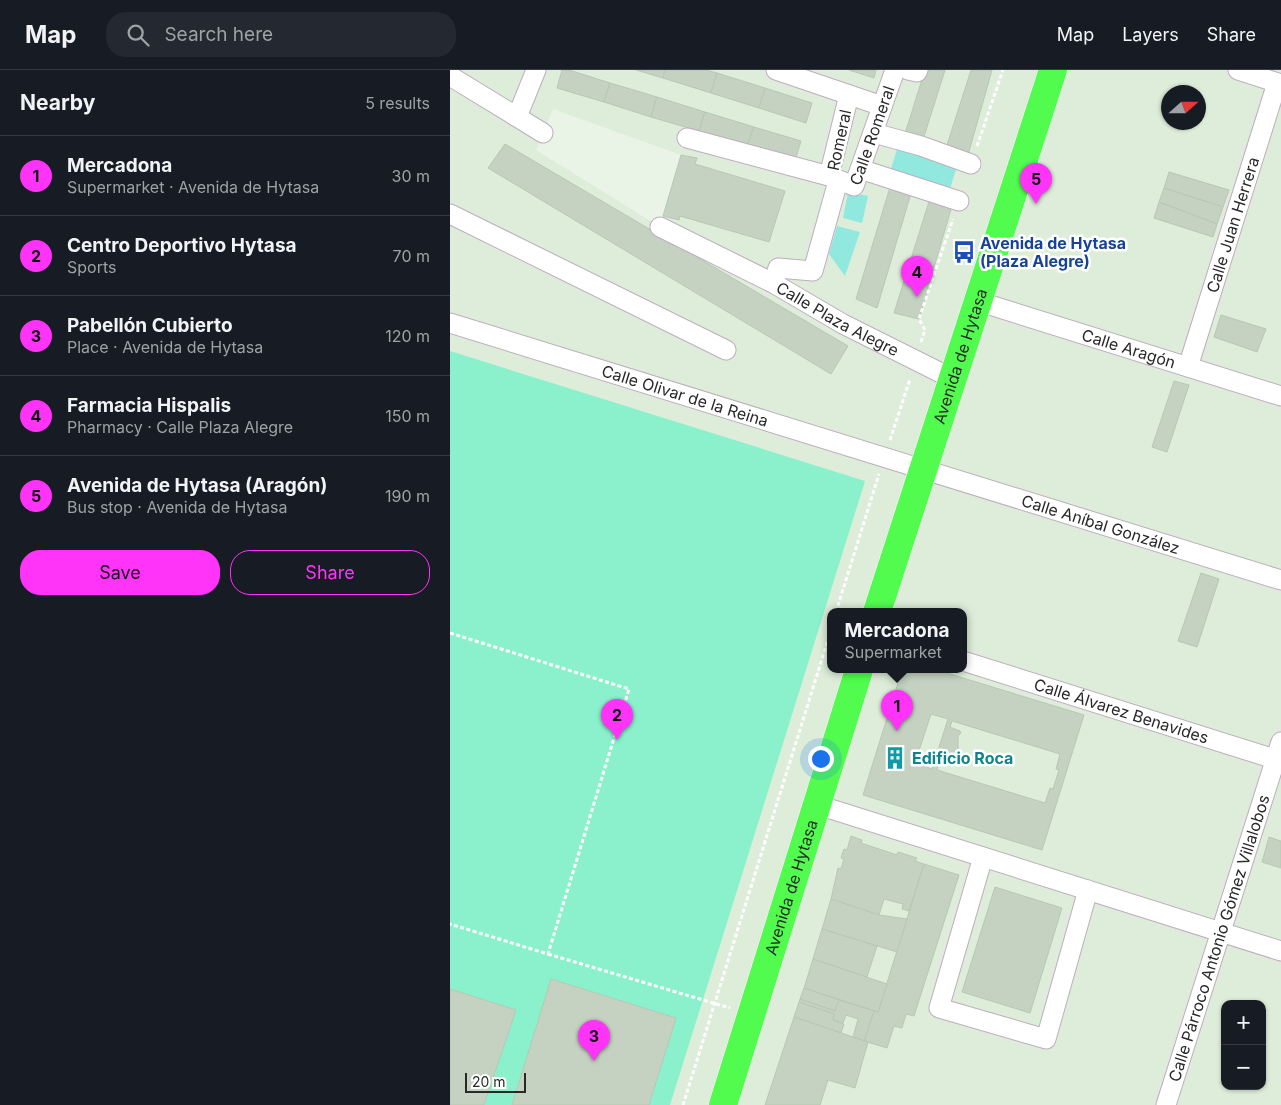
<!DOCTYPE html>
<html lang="en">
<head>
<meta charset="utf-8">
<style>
	:root { --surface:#171b24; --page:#242831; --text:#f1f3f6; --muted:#9ea1a6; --line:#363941; --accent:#ff34f8 }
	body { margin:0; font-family:Inter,sans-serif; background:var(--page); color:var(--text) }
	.controls { position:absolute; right:15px; bottom:15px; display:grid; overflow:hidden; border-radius:10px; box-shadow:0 1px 4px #0004 }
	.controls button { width:45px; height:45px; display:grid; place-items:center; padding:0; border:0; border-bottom:1px solid var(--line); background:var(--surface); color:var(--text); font:25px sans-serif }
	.compass { position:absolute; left:711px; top:15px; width:45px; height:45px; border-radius:50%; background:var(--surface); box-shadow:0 1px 4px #0004; rotate:69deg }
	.scale { position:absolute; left:15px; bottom:12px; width:61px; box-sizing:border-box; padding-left:5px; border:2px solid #292929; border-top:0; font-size:14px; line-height:18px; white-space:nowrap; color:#292929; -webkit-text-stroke:4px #fff; paint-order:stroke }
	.you { position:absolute; left:370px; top:688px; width:18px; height:18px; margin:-12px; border:4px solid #fff; border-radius:50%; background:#1a73e8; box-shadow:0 0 0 8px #1a73e833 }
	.badge { display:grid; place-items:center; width:32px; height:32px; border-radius:50%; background:var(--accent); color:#111; font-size:16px; font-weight:700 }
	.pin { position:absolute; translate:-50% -41px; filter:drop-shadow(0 1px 2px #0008) }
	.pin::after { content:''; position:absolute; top:26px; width:18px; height:15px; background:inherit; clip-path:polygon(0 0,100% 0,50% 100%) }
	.popup { position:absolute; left:377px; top:538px; width:140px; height:65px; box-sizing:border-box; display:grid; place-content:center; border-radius:10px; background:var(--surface); filter:drop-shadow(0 1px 4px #0005); font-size:16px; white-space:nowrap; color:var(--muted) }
	.popup b { font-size:19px; color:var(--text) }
	.popup::after { content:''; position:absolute; left:50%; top:100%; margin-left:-10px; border:10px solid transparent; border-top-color:var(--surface) }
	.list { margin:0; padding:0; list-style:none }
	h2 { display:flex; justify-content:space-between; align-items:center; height:65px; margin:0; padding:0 20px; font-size:21px }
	h2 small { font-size:16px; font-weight:400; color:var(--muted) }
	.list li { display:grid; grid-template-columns:32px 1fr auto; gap:15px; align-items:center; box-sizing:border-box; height:80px; padding:0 20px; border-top:1px solid var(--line) }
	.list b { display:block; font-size:19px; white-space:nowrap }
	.list p { margin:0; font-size:16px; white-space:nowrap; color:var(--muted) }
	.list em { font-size:16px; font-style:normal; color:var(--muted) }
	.actions { display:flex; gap:10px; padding:15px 20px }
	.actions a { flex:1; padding:11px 0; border:1px solid var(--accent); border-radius:20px; text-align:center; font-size:18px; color:var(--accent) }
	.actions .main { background:var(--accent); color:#111 }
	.icon { flex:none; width:28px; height:28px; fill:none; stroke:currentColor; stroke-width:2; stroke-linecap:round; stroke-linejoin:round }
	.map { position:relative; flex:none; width:831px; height:1035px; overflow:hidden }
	header { display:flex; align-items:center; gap:30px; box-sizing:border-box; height:70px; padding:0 25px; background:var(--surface); border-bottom:1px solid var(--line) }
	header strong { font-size:24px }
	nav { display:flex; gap:28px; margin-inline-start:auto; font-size:18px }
	.search { width:350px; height:45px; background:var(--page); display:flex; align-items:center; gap:12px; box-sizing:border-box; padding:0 18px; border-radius:20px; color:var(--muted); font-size:19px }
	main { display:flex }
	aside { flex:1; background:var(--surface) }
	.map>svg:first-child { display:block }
</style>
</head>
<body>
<header>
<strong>Map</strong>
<div class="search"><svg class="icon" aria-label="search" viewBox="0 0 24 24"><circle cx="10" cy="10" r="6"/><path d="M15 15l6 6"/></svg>Search here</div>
<nav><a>Map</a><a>Layers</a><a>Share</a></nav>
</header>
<main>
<aside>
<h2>Nearby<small>5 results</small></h2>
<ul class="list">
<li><span class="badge">1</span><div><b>Mercadona</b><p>Supermarket · Avenida de Hytasa</p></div><em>30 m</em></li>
<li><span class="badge">2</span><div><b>Centro Deportivo Hytasa</b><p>Sports</p></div><em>70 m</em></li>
<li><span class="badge">3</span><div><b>Pabellón Cubierto</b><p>Place · Avenida de Hytasa</p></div><em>120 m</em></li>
<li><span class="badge">4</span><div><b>Farmacia Hispalis</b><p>Pharmacy · Calle Plaza Alegre</p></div><em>150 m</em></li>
<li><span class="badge">5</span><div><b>Avenida de Hytasa (Aragón)</b><p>Bus stop · Avenida de Hytasa</p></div><em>190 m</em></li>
</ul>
<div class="actions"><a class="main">Save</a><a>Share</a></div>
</aside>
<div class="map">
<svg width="831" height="1035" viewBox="0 0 831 1035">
	<rect width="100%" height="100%" fill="#ddedd9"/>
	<g fill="#90e8de">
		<polygon points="449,73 508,93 498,125 438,108"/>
		<polygon points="398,122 418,126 412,153 393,148"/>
		<polygon points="387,156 410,162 395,206 379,184"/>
	</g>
	<polygon fill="#8bf1cd" points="0,281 415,411 220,1035 0,1035"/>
	<polygon fill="#e9f4e7" points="103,39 231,85 210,157 86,80"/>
	<g fill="#c5d2c2" stroke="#b6c8b3" fill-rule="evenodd">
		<polygon points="112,0 119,0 160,13 154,32 107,18"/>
		<polygon points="186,0 215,0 213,8"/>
		<polygon points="215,0 256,0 267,3 261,23 213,8"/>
		<polygon points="399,0 426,0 424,8"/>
		<polygon points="475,0 495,0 471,76 453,70"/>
		<polygon points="521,0 542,0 518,85 497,75"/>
		<polygon points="267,3 315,18 309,38 261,23"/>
		<polygon points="160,13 207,27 201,47 154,32"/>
		<polygon points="315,18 362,33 356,53 309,38"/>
		<polygon points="207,27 255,42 249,61 201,47"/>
		<polygon points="255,42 304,57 297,76 249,61"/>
		<polygon points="304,57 351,71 345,91 297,76"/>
		<polygon points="55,74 398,276 381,304 38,98"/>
		<polygon points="231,85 247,88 245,94 335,121 319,172 230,146 229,150 213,146"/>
		<polygon points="719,102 779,120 773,137 714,118"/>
		<polygon points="441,114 462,120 427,238 406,229"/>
		<polygon points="714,118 773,137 767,154 709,132"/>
		<polygon points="482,122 504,129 469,249 444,243"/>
		<polygon points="709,132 767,154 763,167 704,148"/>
		<polygon points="771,245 816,259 807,282 764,267"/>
		<polygon points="724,311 739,315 717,382 702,377"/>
		<polygon points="751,503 769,509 747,577 728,571"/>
		<path d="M452 600H487L634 645 592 780 413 725ZM481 644 498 649 482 699 465 693ZM502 651 610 684 606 699 609 700 603 719 600 718 595 733 487 700 489 693 499 696 503 693 501 690 508 681V666L511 663 510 661 500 657Z"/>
		<polygon points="401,766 412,770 411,773 447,785 448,782 467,788 465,791 474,794 459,841 452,839 453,834 434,829 429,845 381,829 388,798 391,799 394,789 391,788 394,779 397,780"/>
		<polygon points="819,767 831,771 831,798 812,792"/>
		<polygon points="474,794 509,805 464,946 456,944 452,958 444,956 437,978 414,971 424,941 428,942"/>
		<polygon points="545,817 612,838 580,943 512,922"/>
		<polygon points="381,829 429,845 457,849 447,882 372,859"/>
		<polygon points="372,859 427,876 417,907 363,889"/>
		<polygon points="363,889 437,914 428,942 354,918"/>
		<polygon points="101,909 226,948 199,1035 62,1035"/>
		<polygon points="354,918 389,930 385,941 350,929"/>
		<polygon points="0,919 66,940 34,1035 0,1035"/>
		<polygon points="350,929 385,941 389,930 424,941 414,971 403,967 408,949 396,945 393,953 383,950 384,944 349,932"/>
		<polygon points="349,932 384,944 383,950 394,954 391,963 344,947"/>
		<polygon points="344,947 418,972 405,1018 378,1010 370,1035 315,1035"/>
	</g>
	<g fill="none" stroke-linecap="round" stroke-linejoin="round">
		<defs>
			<g id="street">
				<polyline points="326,0 432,36"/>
				<polyline points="458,0 467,2 468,0"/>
				<polyline points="788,0 831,14"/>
				<polyline points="0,6 67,47 86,0"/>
				<path id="s1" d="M399 25 379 106 404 116 445 0"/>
				<polyline points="67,47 93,63"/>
				<polyline points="424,63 471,76 521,94"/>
				<polyline points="237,68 379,106"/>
				<polyline points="410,99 509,131"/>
				<polyline points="0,144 276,280"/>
				<path id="s2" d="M210 157 323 213 393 254 501 308"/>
				<polyline points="323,213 328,198 363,201 388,111"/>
				<path id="s3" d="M527 231 831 326"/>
				<path id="s4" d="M0 253 831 510"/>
				<path id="s5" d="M738 297 827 13"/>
				<path id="s6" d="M513 591 831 691"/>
				<polyline points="368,735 831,881"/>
				<polyline points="533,787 489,938 596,969 638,820"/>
				<path id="s7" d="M716 1035 831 672"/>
			</g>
			<g id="primary">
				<path id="s8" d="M427 542 603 0"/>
				<path id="s9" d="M273 1035 409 600"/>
			</g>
		</defs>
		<use href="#street" stroke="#beadbe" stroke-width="21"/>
		<use href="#primary" stroke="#fff" stroke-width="29"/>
		<g stroke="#fff" stroke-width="3" stroke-dasharray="4 2.5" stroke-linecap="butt">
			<polyline points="527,76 553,0"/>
			<polyline points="471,272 475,260 469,249 503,149"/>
			<polyline points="440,370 460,309"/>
			<polyline points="386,542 429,404"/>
			<polyline points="0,563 179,619 98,884 0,854"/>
			<polyline points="98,884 280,938"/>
			<polyline points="233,1035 381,560"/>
		</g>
		<use href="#street" stroke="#fff" stroke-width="19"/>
		<use href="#primary" stroke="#51fc4f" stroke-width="28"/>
	</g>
	<defs>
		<symbol id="bus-bare" viewBox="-9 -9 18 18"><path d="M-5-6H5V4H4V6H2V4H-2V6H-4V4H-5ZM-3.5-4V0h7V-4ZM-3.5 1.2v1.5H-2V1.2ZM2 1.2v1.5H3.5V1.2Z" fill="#1a4fb4" stroke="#fff" stroke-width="2.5" paint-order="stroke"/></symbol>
		<symbol id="building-bare" viewBox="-9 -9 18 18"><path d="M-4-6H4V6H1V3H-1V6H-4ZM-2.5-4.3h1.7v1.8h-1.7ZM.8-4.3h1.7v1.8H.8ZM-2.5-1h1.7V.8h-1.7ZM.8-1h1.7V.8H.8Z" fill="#0f9aa8" stroke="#fff" stroke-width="2.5" paint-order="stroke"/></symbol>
	</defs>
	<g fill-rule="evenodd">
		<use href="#bus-bare" x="498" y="166" width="32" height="32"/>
		<use href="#building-bare" x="429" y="672" width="32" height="32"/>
	</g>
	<g text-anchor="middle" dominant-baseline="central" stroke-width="5" stroke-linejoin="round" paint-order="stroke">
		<g font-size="16" fill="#292929" stroke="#fff">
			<text stroke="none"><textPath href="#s1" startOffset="164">Calle Romeral</textPath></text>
			<text transform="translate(389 70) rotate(-78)">Romeral</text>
			<text stroke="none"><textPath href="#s5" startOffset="149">Calle Juan Herrera</textPath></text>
			<text stroke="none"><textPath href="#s2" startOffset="200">Calle Plaza Alegre</textPath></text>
			<text stroke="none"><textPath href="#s3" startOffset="159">Calle Aragón</textPath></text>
			<text stroke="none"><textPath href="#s8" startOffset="269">Avenida de Hytasa</textPath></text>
			<text stroke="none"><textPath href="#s4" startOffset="246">Calle Olivar de la Reina</textPath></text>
			<text stroke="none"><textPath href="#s4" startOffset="681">Calle Aníbal González</textPath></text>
			<text stroke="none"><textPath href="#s6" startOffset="166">Calle Álvarez Benavides</textPath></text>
			<text stroke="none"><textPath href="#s9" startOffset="228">Avenida de Hytasa</textPath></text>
			<text stroke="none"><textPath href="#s7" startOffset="175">Calle Párroco Antonio Gómez Villalobos</textPath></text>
		</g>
		<g font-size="16" font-weight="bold" fill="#164399" stroke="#fff" text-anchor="start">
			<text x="530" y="173">Avenida de Hytasa<tspan x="530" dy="18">(Plaza Alegre)</tspan></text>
		</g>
		<g font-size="16" font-weight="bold" fill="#0d838f" stroke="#fff" text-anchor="start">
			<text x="462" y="688">Edificio Roca</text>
		</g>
	</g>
</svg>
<div class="controls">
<button>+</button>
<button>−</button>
</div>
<svg class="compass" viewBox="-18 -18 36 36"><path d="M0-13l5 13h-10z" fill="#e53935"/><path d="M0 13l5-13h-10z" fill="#9ea1a6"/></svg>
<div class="scale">20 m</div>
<div class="you"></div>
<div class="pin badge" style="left:447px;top:661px">1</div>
<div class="popup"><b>Mercadona</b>Supermarket</div>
<div class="pin badge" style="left:167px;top:670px">2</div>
<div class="pin badge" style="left:144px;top:991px">3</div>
<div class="pin badge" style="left:467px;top:227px">4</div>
<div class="pin badge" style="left:586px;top:134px">5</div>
</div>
</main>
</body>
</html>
